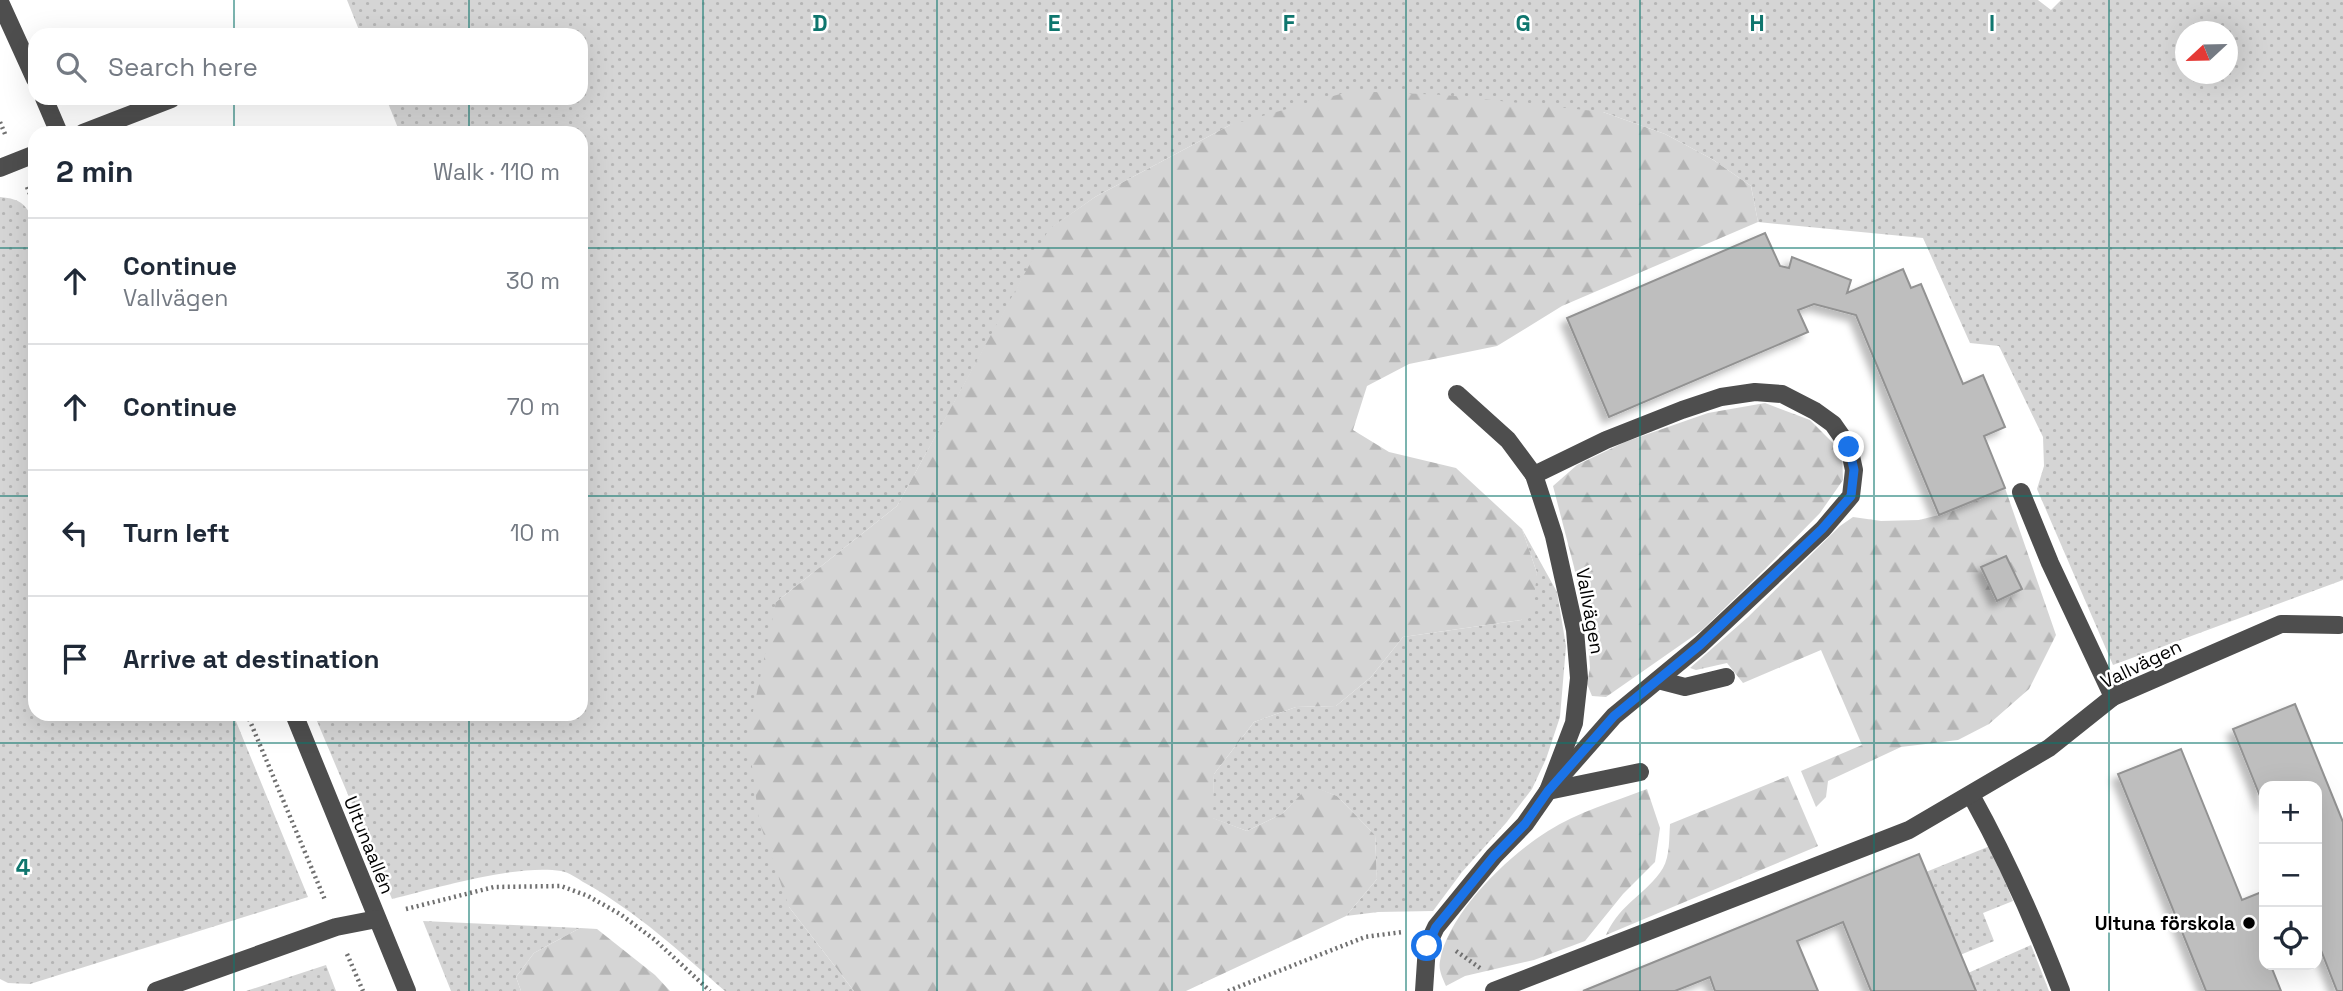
<!DOCTYPE html>
<html lang="en">
<head>
<meta charset="utf-8">
<style>
	:root { --surface:#fff; --page:#f6f6f7; --text:#1f2937; --muted:#747a83; --line:#e0e1e3 }
	body { margin:0; font-family:"Space Grotesk",sans-serif; background:var(--page); color:var(--text) }
	.controls { position:absolute; right:21px; bottom:21px; display:grid; overflow:hidden; border-radius:14px; box-shadow:0 7px 28px #0002 }
	.controls button { width:63px; height:63px; display:grid; place-items:center; padding:0; border:0; border-bottom:2px solid var(--line); background:var(--surface); color:var(--text); font:35px sans-serif }
	.compass { position:absolute; left:2175px; top:21px; width:63px; height:63px; border-radius:50%; background:var(--surface); box-shadow:0 7px 28px #0002; rotate:248deg }
	.stop { position:absolute; width:21px; height:21px; margin:-16px; border:5px solid #1a73e8; border-radius:50%; background:#fff }
	.stop.end { background:#1a73e8; border-color:#fff; box-shadow:0 2px 7px #0008 }
	.list { margin:0; padding:0; list-style:none }
	h2 { display:flex; justify-content:space-between; align-items:center; height:91px; margin:0; padding:0 28px; font-size:30px }
	h2 small { font-size:23px; font-weight:400; color:var(--muted) }
	.list li { display:grid; grid-template-columns:46px 1fr auto; gap:21px; align-items:center; box-sizing:border-box; height:126px; padding:0 28px; border-top:2px solid var(--line) }
	.list b { display:block; font-size:26px; white-space:nowrap }
	.list p { margin:0; font-size:23px; white-space:nowrap; color:var(--muted) }
	.list em { font-size:23px; font-style:normal; color:var(--muted) }
	.icon { flex:none; width:38px; height:38px; fill:none; stroke:currentColor; stroke-width:2; stroke-linecap:round; stroke-linejoin:round }
	.map { position:relative; flex:none; width:2343px; height:991px; overflow:hidden }
	.search { position:absolute; background:var(--surface); box-shadow:0 7px 28px #0002; left:28px; top:28px; width:560px; height:77px; display:flex; align-items:center; gap:18px; box-sizing:border-box; padding:0 24px; border-radius:21px; color:var(--muted); font-size:26px }
	.panel { position:absolute; background:var(--surface); box-shadow:0 7px 28px #0002; left:28px; top:126px; width:560px; height:595px; border-radius:21px }
	.map>svg:first-child { display:block }
</style>
</head>
<body>
<div class="map">
<svg width="2343" height="991" viewBox="0 0 2343 991">
	<defs>
		<pattern id="grass-dots" width="8" height="8" patternUnits="userSpaceOnUse" patternTransform="scale(1.75)"><rect width="8" height="8" fill="#d5d5d5"/><path d="M2 2h.1M6 6h.1" fill="none" stroke="#b5b5b5" stroke-width="1.8" stroke-linecap="round"/></pattern>
		<pattern id="forest-firs" width="22" height="20" patternUnits="userSpaceOnUse" patternTransform="scale(1.75)"><rect width="22" height="20" fill="#d5d5d5"/><path d="M5 1l3.5 6h-7zM16 11l3.5 6h-7z" fill="#b5b5b5"/></pattern>
		<filter id="shadow"><feDropShadow dx="-6" dy="6" stdDeviation="3.5" flood-color="#0004"/></filter>
	</defs>
	<rect width="100%" height="100%" fill="#fff"/>
	<g fill="url(#grass-dots)" fill-rule="evenodd">
		<path d="M347 0H2038L2051 10 2061 0H2343V580L2113 665 2037 489 2044 466 2043 437 1999 346 1970 343 1923 238 1758 222 1751 186 1712 159 1665 134 1603 112 1230 125 1095 197 1050 229 897 506 776 602 789 907 854 991H725C680 952 637 912 585 883 578 879 569 872 561 871 516 864 437 888 392 899L314 714H581V133H400L386 98H581V35H361ZM2186 32H2228V74H2186Z"/>
		<path d="M0 197C22 199 27 205 35 225V714H233L308 897 30 984 8 983 0 979Z"/>
		<polygon points="1522,529 1557,592 1566,646 1560,717 1546,759 1532,789 1506,823 1462,872 1433,911 1378,912 1346,916 1377,879 1375,835 1337,796 1310,786 1282,814 1247,831 1212,818 1214,774 1254,722 1296,707 1336,706 1371,677 1403,637 1521,620 1537,573"/>
		<polygon points="1990,846 2013,901 1983,913 1994,941 1960,955 1926,872"/>
		<polygon points="423,921 580,928 534,953 516,977 521,991 451,991"/>
		<polygon points="2031,945 2049,991 1976,991 1968,973"/>
		<polygon points="326,965 336,991 246,991"/>
	</g>
	<g fill="url(#forest-firs)">
		<polygon points="1351,91 1445,95 1603,112 1665,134 1712,159 1751,186 1758,222 1562,306 1497,346 1409,364 1367,386 1353,430 1389,452 1456,468 1522,529 1537,573 1533,606 1521,620 1403,637 1371,677 1336,706 1296,707 1254,722 1214,774 1213,818 1247,831 1282,814 1310,785 1337,796 1375,835 1377,879 1346,916 1186,991 854,991 789,907 759,821 748,735 776,602 897,506 1049,229 1095,197 1230,125"/>
		<polygon points="1765,403 1810,420 1842,452 1843,480 1820,513 1765,569 1702,630 1606,697 1592,696 1587,684 1590,668 1587,626 1574,567 1553,486 1577,465 1625,442 1708,413"/>
		<polygon points="2005,488 2056,635 2029,689 1989,724 1958,740 1901,747 1828,781 1826,797 1816,807 1801,771 1862,745 1821,650 1743,683 1727,663 1696,670 1690,668 1748,617 1840,526 1853,517 1881,521 1919,520 1939,515"/>
		<path d="M1788 776 1818 846 1606 935C1621 902 1647 894 1663 868 1670 856 1669 838 1670 824Z"/>
		<path d="M1647 789 1660 828 1655 862 1623 894 1585 941 1534 960 1465 976 1446 986C1443 979 1438 970 1440 961 1448 913 1508 856 1548 831 1578 812 1613 802 1647 789Z"/>
		<polygon points="580,928 597,929 655,975 670,991 521,991 516,977 534,953"/>
	</g>
	<g fill="#bebebe" stroke="#929292" stroke-width="2" filter="url(#shadow)">
		<polygon points="1765,233 1780,266 1789,268 1792,257 1851,280 1847,293 1903,269 1911,288 1921,284 1963,384 1983,375 2005,427 1984,436 2005,488 1939,515 1856,315 1814,304 1798,310 1808,332 1609,417 1567,318"/>
		<polygon points="2006,556 2022,589 1997,601 1981,567"/>
		<polygon points="2295,704 2343,822 2343,991 2337,991 2317,940 2317,786 2264,786 2264,806 2233,729"/>
		<polygon points="2181,749 2242,900 2264,891 2264,965 2273,965 2271,966 2281,991 2206,991 2118,774"/>
		<polygon points="1919,854 1976,991 1871,991 1843,922 1797,941 1818,991 1715,991 1710,977 1675,991 1583,991"/>
	</g>
	<g fill="none" stroke-linecap="round" stroke-linejoin="round">
		<g stroke="#707070" stroke-width="4.5" stroke-dasharray="2 3.5" stroke-linecap="butt">
			<polyline points="0,122 5,134"/>
			<polyline points="27,187 35,206"/>
			<polyline points="247,714 325,900"/>
			<polyline points="406,909 494,887 561,886 588,896 620,914 655,940 710,991"/>
			<polyline points="1456,951 1480,968"/>
			<polyline points="347,954 363,991"/>
			<polyline points="1228,991 1365,937 1402,932"/>
		</g>
		<g stroke="#4e4e4e" stroke-width="18">
			<polyline points="0,2 35,79"/>
			<polyline points="44,98 59,133"/>
			<polyline points="83,133 171,99"/>
			<polyline points="0,168 35,154"/>
			<polyline points="1534,475 1606,440 1682,410 1721,397 1755,392 1782,394 1815,411 1833,424 1849,447 1854,470 1851,496 1823,529 1700,645 1614,716 1548,791"/>
			<polyline points="2021,492 2050,563 2113,697"/>
			<polyline points="1658,680 1685,687 1726,677"/>
			<polyline points="294,714 407,991"/>
			<polyline points="1548,791 1640,772"/>
			<path d="M1971 795C2006 858 2035 923 2061 991"/>
			<polyline points="156,991 336,927 377,919"/>
			<polyline points="1424,991 1427,946 1436,927 1494,856 1525,824 1548,791 1574,723 1579,678 1575,630 1554,536 1534,475 1508,440 1457,394"/>
			<polyline points="1494,991 1909,830 2049,748 2113,697 2281,624 2339,625"/>
		</g>
	</g>
	<g fill="none" stroke-linecap="round" stroke-linejoin="round">
		<polyline stroke="#1a73e8" stroke-width="9" points="1427,946 1436,927 1494,856 1525,824 1548,791 1614,716 1700,645 1822,529 1851,496 1854,470 1849,447"/>
	</g>
	<path fill="none" stroke="#0f766e" stroke-width="2" stroke-opacity="0.55" d="M234 0V35M469 0V35M703 0V991M937 0V991M1172 0V991M1406 0V991M1640 0V991M1874 0V991M2109 0V991M234 98V133M469 98V133M0 248H35M581 248H2343M0 496H35M581 496H2343M234 714V991M469 714V991M0 743H2343"/>
	<circle fill="#000" stroke="#fff" stroke-width="2.5" cx="2249" cy="923" r="7"/>
	<g text-anchor="middle" dominant-baseline="central" stroke-width="5" stroke-linejoin="round" paint-order="stroke">
		<g font-size="19" fill="#000" stroke="#fff">
			<text transform="translate(1590 611) rotate(80)">Vallvägen</text>
			<text transform="translate(2141 664) rotate(-26)">Vallvägen</text>
			<text transform="translate(369 845) rotate(68)">Ultunaallén</text>
		</g>
		<g font-size="19" font-weight="bold" fill="#000" stroke="#fff" text-anchor="end">
			<text x="2235" y="923">Ultuna förskola</text>
		</g>
	</g>
	<g font-size="23" text-anchor="middle" font-weight="bold" fill="#0f766e" stroke="#fff" stroke-width="5" stroke-linejoin="round" paint-order="stroke">
		<text x="820" y="31">D</text>
		<text x="1054" y="31">E</text>
		<text x="1289" y="31">F</text>
		<text x="1523" y="31">G</text>
		<text x="1757" y="31">H</text>
		<text x="1992" y="31">I</text>
		<text x="23" y="875">4</text>
	</g>
</svg>
<div class="controls">
<button>+</button>
<button>−</button>
<button><svg class="icon" aria-label="locate" viewBox="0 0 24 24"><circle cx="12" cy="12" r="6"/><path d="M12 2v4M12 18v4M2 12h4M18 12h4"/></svg></button>
</div>
<svg class="compass" viewBox="-18 -18 36 36"><path d="M0-13l5 13h-10z" fill="#e53935"/><path d="M0 13l5-13h-10z" fill="#747a83"/></svg>
<div class="stop" style="left:1427px;top:946px"></div>
<div class="stop end" style="left:1849px;top:447px"></div>
<div class="search"><svg class="icon" aria-label="search" viewBox="0 0 24 24"><circle cx="10" cy="10" r="6"/><path d="M15 15l6 6"/></svg>Search here</div>
<section class="panel">
<h2>2 min<small>Walk · 110 m</small></h2>
<ul class="list">
<li><svg class="icon" aria-label="ahead" viewBox="0 0 24 24"><path d="M12 20V5M6 11l6-6 6 6"/></svg><div><b>Continue</b><p>Vallvägen</p></div><em>30 m</em></li>
<li><svg class="icon" aria-label="ahead" viewBox="0 0 24 24"><path d="M12 20V5M6 11l6-6 6 6"/></svg><div><b>Continue</b></div><em>70 m</em></li>
<li><svg class="icon" aria-label="left" viewBox="0 0 24 24"><path d="M17 20v-9H6M10 6l-5 5 5 5"/></svg><div><b>Turn left</b></div><em>10 m</em></li>
<li><svg class="icon" aria-label="arrive" viewBox="0 0 24 24"><path d="M6 21V4h12l-3 4 3 4H6"/></svg><div><b>Arrive at destination</b></div></li>
</ul>
</section>
</div>
</body>
</html>
